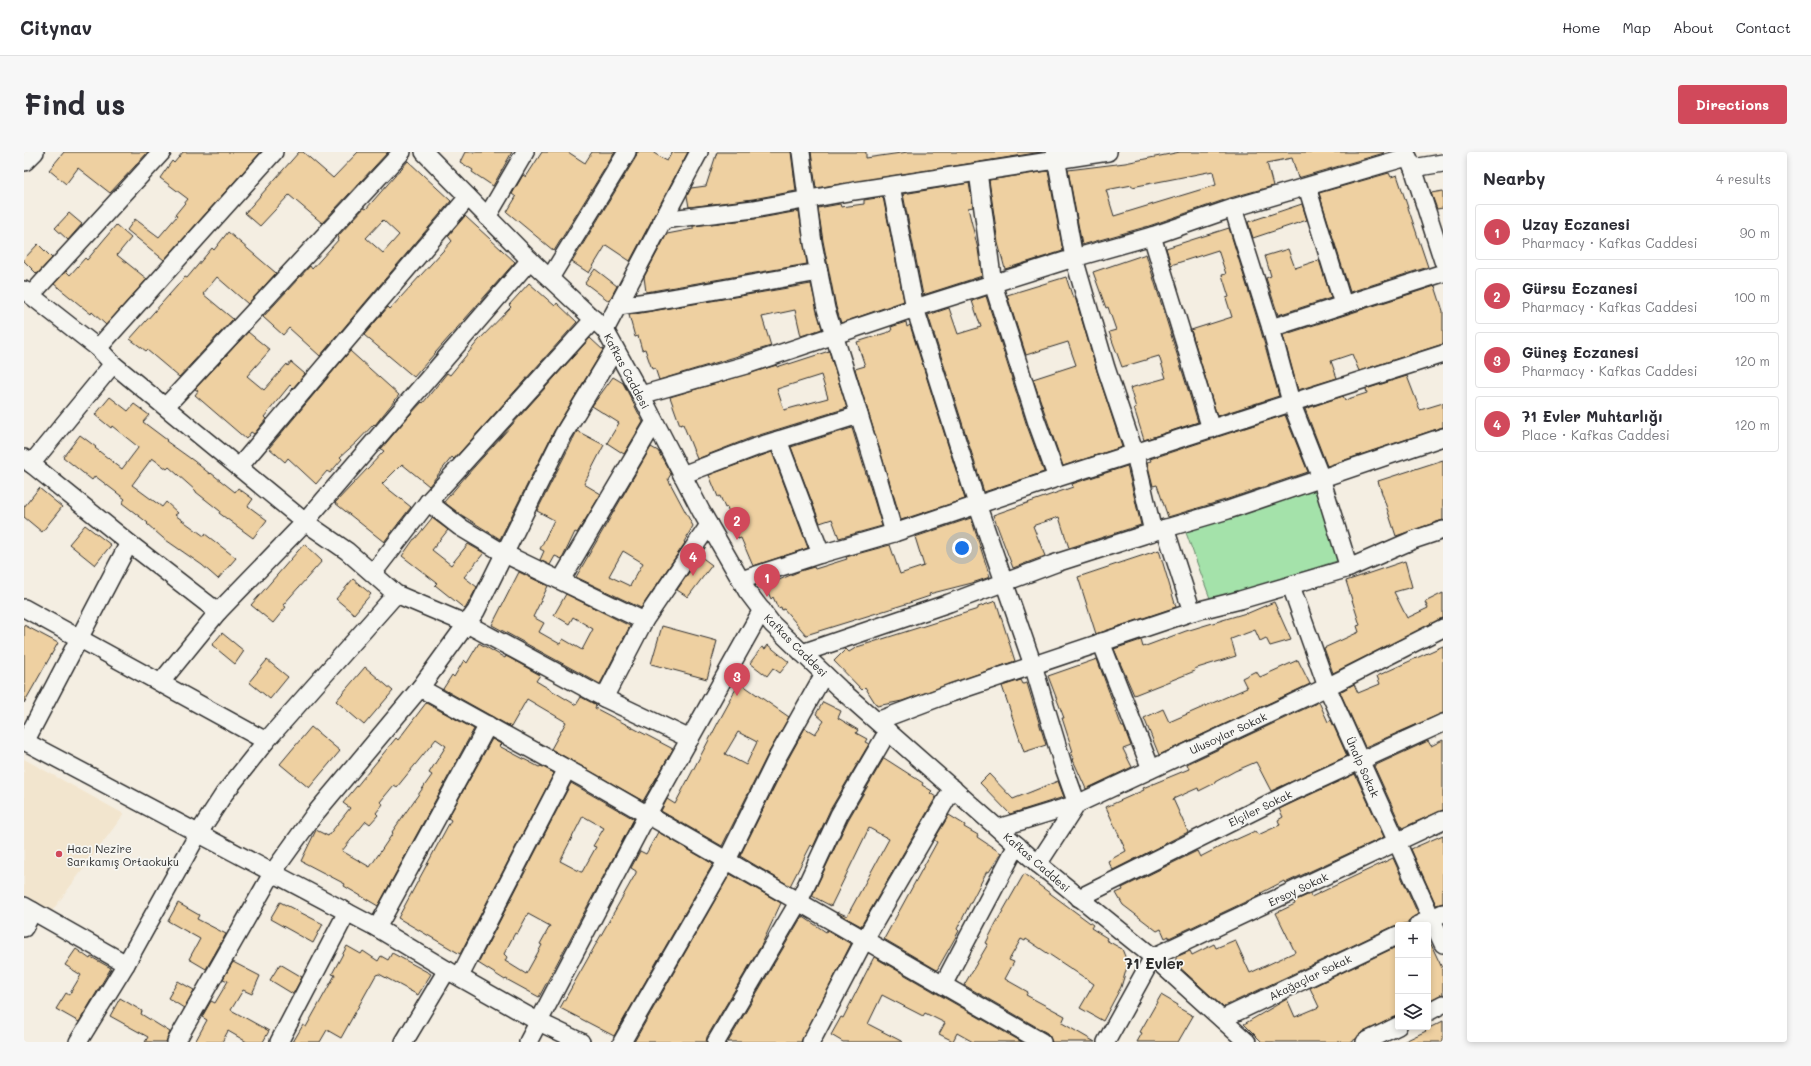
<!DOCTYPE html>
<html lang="en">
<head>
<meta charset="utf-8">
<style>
	:root { --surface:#fff; --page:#f7f7f7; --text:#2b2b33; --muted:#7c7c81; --line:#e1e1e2; --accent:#d1495b }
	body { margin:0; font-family:Mali,sans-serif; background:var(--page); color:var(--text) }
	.controls { position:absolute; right:12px; bottom:12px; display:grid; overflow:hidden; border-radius:4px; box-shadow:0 2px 6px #0003 }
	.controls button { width:36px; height:36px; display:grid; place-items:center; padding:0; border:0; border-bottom:1px solid var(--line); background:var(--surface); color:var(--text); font:20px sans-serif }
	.you { position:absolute; left:938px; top:396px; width:14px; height:14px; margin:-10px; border:3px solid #fff; border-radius:50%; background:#1a73e8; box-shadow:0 0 0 6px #1a73e833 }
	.badge { display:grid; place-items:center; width:26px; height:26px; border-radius:50%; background:var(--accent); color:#fff; font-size:13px; font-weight:700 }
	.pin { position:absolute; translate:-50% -33px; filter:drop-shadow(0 1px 2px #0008) }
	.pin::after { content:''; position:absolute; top:21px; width:14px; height:12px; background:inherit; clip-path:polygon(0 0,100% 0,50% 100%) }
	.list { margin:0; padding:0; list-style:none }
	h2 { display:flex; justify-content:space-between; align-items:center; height:52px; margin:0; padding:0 16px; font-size:17px }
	h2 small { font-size:13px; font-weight:400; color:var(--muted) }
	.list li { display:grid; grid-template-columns:26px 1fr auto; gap:12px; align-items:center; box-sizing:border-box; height:56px; margin:0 8px 8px; padding:0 8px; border:1px solid var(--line); border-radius:4px }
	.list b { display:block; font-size:15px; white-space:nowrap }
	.list p { margin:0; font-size:13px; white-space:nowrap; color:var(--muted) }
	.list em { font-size:13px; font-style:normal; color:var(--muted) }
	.icon { flex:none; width:22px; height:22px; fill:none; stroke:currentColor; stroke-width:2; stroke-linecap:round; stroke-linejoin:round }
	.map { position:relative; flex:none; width:1419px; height:890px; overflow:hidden; border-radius:4px }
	header { display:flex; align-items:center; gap:24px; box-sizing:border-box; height:56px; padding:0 20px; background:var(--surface); border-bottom:1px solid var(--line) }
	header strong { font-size:19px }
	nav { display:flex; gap:22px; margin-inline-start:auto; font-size:14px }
	.intro { display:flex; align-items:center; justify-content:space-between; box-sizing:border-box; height:96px; padding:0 24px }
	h1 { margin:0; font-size:28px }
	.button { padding:10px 18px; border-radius:4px; background:var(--accent); color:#fff; font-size:14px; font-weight:700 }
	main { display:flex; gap:24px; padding:0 24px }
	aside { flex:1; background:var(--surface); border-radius:4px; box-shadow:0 2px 6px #0003 }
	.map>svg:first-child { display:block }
</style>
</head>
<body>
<header>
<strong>Citynav</strong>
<nav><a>Home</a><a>Map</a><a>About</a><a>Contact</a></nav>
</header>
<div class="intro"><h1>Find us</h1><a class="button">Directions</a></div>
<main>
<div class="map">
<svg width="1419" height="890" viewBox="0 0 1419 890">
	<rect width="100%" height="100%" fill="#f4eee2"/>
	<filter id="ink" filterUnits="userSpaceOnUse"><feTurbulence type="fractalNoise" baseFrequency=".025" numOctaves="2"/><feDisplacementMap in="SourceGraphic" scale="8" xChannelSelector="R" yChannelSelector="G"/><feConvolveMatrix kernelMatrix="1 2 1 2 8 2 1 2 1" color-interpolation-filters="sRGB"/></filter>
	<g filter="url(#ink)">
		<polygon fill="#f2e5ce" points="0,607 100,662 28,759 0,742"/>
		<polygon fill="#a4e2aa" stroke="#68866a" points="1289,333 1316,408 1187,449 1161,378"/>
		<g fill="#eed0a1" stroke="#2b2b2b" fill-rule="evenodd">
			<polygon points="40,0 124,0 86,41 54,16 42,32 25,18"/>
			<polygon points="159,0 237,0 140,108 103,78 111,67 135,85 153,64 151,63 164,47 136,26 148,9 150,11"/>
			<polygon points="275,0 279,0 309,26 334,0 364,0 298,71 265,43 236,74 221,61"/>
			<polygon points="441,0 488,0 469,34 448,20 449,18 436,10"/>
			<polygon points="518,0 544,0 561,11 568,0 591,0 530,99 483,60 492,45 488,42 499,23 502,25"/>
			<polygon points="613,0 628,0 643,9 648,0 664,0 606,109 582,93 565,121 548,110 612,5"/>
			<polygon points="693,0 767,0 772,39 729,47 665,55 663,44 667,36 682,34"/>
			<polygon points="787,0 842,0 842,6 884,0 1018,0 792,36"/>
			<path d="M1156 0H1359L1360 1 1274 26 1268 6 1243 11 1249 34 1206 46 1125 74 1058 93 1044 18 1101 11ZM1189 19 1192 33 1090 64 1082 38 1108 33V35Z"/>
			<path d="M384 9 427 49 296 204 265 176 259 183 239 165 286 114 288 117 315 87 314 84 340 56 342 57ZM359 68 375 83 359 101 342 86Z"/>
			<polygon points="1024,19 1039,99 981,117 974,91 965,28"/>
			<polygon points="1365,21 1367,25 1373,23 1404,115 1326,140 1295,41"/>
			<polygon points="945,31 949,55 944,56 954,97 958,124 899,143 879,42"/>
			<polygon points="1419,39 1419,56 1413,57 1407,41"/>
			<polygon points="859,45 880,149 817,171 812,155 799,89 794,56 816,52 817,55 840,52 840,48"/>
			<polygon points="1278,52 1283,68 1229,86 1224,70"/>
			<polygon points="775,59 783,112 622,140 620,125 643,82 669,77 669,74 731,67"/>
			<polygon points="45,61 58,72 44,88 31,76"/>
			<polygon points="441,64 491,110 390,225 340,183 364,155 366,157 428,89 424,84"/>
			<polygon points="92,73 107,86 93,103 123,127 82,173 68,160 67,162 30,132 42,119 46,123 61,106 63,108"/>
			<polygon points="1205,76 1237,179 1255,244 1193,264 1167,178 1208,165 1202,146 1205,145 1198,123 1202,122 1194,98 1147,113 1142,96"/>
			<polygon points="204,80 252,121 224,152 193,125 179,142 209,167 155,225 123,198 122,199 106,187 161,125 163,126 188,96 190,98"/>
			<polygon points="14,92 28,106 13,122 0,109 0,107"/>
			<polygon points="1264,97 1271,116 1295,108 1307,146 1254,163 1242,126 1247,124 1241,104"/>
			<polygon points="1122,102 1174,270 1120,288 1110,256 1112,256 1106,236 1142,226 1135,204 1098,215 1085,180 1092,178 1084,155 1082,156 1069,120"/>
			<polygon points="571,117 593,134 585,149 561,131"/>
			<polygon points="1042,125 1049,146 1051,145 1073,219 1098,295 1039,314 1009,227 1052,213 1044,190 1002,203 983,143"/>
			<polygon points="505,131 531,154 533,151 553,170 430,307 428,305 405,334 378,312 358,332 387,355 360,390 311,351 360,299 357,297 384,265 398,250 399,251 423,221 426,223 454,189 487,155 485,153"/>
			<polygon points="787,132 798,177 777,184 771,158 738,165 747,194 635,228 631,216 628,217 621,197 618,198 614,184 611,185 605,163"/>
			<polygon points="1411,134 1419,159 1419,192 1335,219 1328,202 1307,209 1313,226 1274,238 1259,183"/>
			<polygon points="962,144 1002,271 1020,320 960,340 904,163 925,156 934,182 957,175 948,149"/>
			<polygon points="882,170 883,175 886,173 941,347 877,368 831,217 841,214 833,190 868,179 867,175"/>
			<polygon points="224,180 246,198 223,224 240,238 263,212 264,214 267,210 281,222 269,236 266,233 240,265 242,267 230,282 227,280 222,287 171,243 174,239 171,237"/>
			<polygon points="566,186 579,198 530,279 476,387 436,362 420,350 442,324"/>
			<polygon points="326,199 375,243 351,273 350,272 333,290 316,305 318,307 306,321 303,319 292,332 264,306 261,310 245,296"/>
			<path d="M805 199 823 256 729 285 673 307 659 272 656 273 646 245 753 213V215L765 211V212ZM797 223 804 246 760 258 753 237Z"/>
			<polygon points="1383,224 1396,258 1419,251 1419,275 1303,314 1281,257 1319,244 1321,248 1343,241 1342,237"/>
			<polygon points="589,225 599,231 619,270 600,302 583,291 595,271 568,254"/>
			<polygon points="86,245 104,259 110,252 125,263 119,270 143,288 142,289 170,309 186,322 187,321 211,340 214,336 229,347 224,354 243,368 229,386 195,361 196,359 172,340 172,339 145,315 143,317 128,306 108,333 138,355 142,350 154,361 151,363 180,384 181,382 212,406 194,427 178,413 139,386 123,372 124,371 98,351 101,347 71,324 68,328 39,305 56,283 72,295 71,296 98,317 114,296 113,294 88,274 87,276 71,263"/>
			<polygon points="1261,263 1284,320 1201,348 1144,365 1133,333 1129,334 1123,310 1127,309 1126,307"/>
			<polygon points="828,276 858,374 815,386 808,367 796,371 767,295"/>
			<polygon points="553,279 580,293 560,332 577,342 553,381 551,380 538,407 531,404 526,413 516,408 520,399 516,397 530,368 513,359"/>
			<path d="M627 295 634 299 647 322 644 327 669 374 660 390 661 391 617 456 552 425ZM599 399 619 411 606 434 585 424Z"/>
			<polygon points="748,300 784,396 729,414 717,386 714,387 703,355 701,356 696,344 694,345 685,323"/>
			<polygon points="1419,308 1419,368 1372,384 1354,329"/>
			<polygon points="1103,314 1117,373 1045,396 1035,365 1011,373 1009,374 1021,404 989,416 969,363 1049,335 1048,332"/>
			<polygon points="15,336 38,355 18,380 0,365 0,355"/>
			<polygon points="408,366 424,378 408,398 427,413 444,392 460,401 440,425 453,435 441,457 411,433 413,431 378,404 390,387 391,387"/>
			<polygon points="947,366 966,425 948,431 905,442 906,444 885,451 782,483 760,457 758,458 757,455 754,456 749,445 747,447 741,434 776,419 790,415 791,417 823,407 822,405 866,393 876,422 900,414 891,385"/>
			<polygon points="61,373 87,393 71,413 45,392"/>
			<polygon points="280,392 298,409 259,453 262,455 249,471 227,453"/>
			<polygon points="1135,398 1152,455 1072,482 1054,425"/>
			<polygon points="676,404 688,413 664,445 653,438"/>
			<polygon points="1381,409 1388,435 1370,440 1383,466 1404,456 1401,450 1419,441 1419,466 1309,521 1300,496 1335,480 1333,474 1336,473 1322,429"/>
			<polygon points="495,420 524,434 509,465 520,471 515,480 536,492 539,487 558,498 569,477 549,465 545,472 530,463 542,442 606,474 576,532 468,473"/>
			<polygon points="329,427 347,442 330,462 312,447"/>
			<polygon points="972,449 991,509 878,549 853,554 841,535 838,538 810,509 822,497 825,500 833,495 954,457 954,455"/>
			<polygon points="1250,450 1267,488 1246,494 1242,486 1236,489 1231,478 1207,487 1212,504 1170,517 1171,519 1110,543 1090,497 1117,488 1119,495 1162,479 1222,461 1222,462"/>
			<polygon points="0,473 34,491 0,551"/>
			<polygon points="638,474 693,489 683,527 627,512"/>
			<polygon points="198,481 220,499 211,512 188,493"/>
			<polygon points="455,491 481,506 482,504 516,523 512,529 552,553 557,545 572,553 571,556 649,597 619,649 527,597 542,570 503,547 487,575 419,537 428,523 430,525 440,508 443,511"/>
			<polygon points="744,493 765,510 756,521 749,516 743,524 726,511 738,495 741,497"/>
			<polygon points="1419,494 1419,561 1341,595 1316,540 1330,532 1334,541 1356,532 1353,524"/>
			<polygon points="1073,507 1098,575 1100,575 1107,594 1099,597 1108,615 1062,637 1049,608 1050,607 1047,601 1049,600 1038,566 1040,566 1024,524"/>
			<polygon points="243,508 264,525 246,547 225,530"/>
			<polygon points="1274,508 1286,532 1135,603 1120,566 1139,557 1145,570 1223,536 1218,526 1232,519 1236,525"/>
			<polygon points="341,515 369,539 340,573 312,549"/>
			<polygon points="997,528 999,532 1003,531 1022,593 1000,600 978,534"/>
			<path d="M716 531 765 565 745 600 698 694 637 659 643 647 651 652 695 569 706 549 705 548ZM714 580 733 590 722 613 701 602Z"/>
			<polygon points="799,550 817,559 814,566 834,578 832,581 843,587 841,590 845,592 806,658 789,695 787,693 766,734 716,704 763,609 781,576 791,582 800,569 792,562"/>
			<polygon points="1295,550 1304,570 1307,568 1323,604 1247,639 1232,610 1211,619 1191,630 1191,631 1175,639 1174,636 1149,647 1164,680 1089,718 1084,709 1102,699 1082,655 1120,638 1119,636 1165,617 1163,612"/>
			<path d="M402 551 450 577 354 754 320 734 321 732 277 709 292 678 304 684 326 656 319 651 372 586 374 588ZM412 587 422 594 405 621 408 623 368 680 369 681 346 715 318 699 342 669 346 672 354 663 352 661 359 652 356 650 370 633 373 635Z"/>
			<polygon points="287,575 316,599 285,636 256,612"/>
			<polygon points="468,587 477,592 475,594 515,615 517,614 530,621 436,802 374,766 427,668 424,666"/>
			<polygon points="1419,588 1419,658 1378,676 1350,614 1404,589 1407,594"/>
			<polygon points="860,606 899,631 898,633 908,639 906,641 912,645 837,774 813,761 814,760 823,764 865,687 845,676 807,754 788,744 824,668"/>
			<polygon points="965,622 989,647 1034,629 1040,645 986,662 956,631"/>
			<polygon points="1331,622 1360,685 1261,731 1260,729 1237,741 1238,742 1145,786 1145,784 1141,786 1137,777 1133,779 1099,753 1092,741 1099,738 1098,736 1173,699 1176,705 1211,687 1211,688 1231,679 1234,683 1256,673 1254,668 1259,665 1255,657"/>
			<path d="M547 631 610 667 515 845 482 827 481 828 454 811ZM559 664 580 676 569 694 572 695 558 720H557L536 709ZM504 762 526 774 516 792 518 793 502 822 481 809 483 805 480 802 491 781 493 782Z"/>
			<polygon points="925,663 941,673 940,675 954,683 953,685 977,701 965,720 963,719 933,777 935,779 913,818 860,787 913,690 910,688"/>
			<polygon points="634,680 689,712 590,884 536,856 612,721 612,719 607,716 616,699 622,702"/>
			<polygon points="1419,683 1419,751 1412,753 1387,697"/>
			<polygon points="1369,706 1394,762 1386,767 1384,771 1370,774 1199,855 1152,812 1152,805 1166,799 1168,803 1190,792 1192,796 1211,788 1226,821 1271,800 1252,761 1271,752 1270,749 1286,742 1287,745"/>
			<polygon points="706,722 757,751 738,792 683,885 682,890 610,890"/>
			<polygon points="1000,722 1069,773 1067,776 1083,786 1082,788 1098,797 1104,812 1097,835 1079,869 1056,856 1070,832 1002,787 1001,789 997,787 985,808 990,810 981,827 1004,840 1002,843 1041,864 1038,871 1071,890 1028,890 1026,885 1023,881 940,833 964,792 962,791 972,771"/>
			<polygon points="256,750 299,772 289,791 246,767"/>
			<polygon points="154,751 175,763 173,767 202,782 182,817 165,807 176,787 144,769"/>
			<polygon points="778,764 802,780 803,778 827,792 777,890 704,890"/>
			<polygon points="1404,786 1419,818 1419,842 1404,849"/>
			<polygon points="323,794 337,802 339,799 354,809 357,804 364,808 368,801 407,822 394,843 355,822 352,823 317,886 303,878 296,890 269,890 279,873 282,875 296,850 311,823 308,822"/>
			<polygon points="1374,794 1374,864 1337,881 1332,887 1326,890 1238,890 1220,872 1263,847 1271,865 1295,855 1286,836"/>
			<polygon points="52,797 66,807 67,805 87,816 55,870 32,857 42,841 45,843 57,823 41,813"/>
			<polygon points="850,805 914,842 998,890 949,890 933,881 929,889 915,882 921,871 901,861 899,864 858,843 844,872 879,890 819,890 807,883 817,865 819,866"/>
			<polygon points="209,810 236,824 228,842 219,838 207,858 245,879 239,890 223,890 204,879 198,890 171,890 183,868 178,865 187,849 191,851 204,829 199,827"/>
			<polygon points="256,812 278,825 269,842 246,828"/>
			<polygon points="154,829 170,838 160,856 144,846"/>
			<polygon points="1137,843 1154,853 1153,855 1169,864 1154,890 1113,890 1118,881 1116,880"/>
			<polygon points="96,846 118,859 117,862 146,880 142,890 121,890 124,885 86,864"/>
			<polygon points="1419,869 1419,890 1379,890 1402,879 1401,878"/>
		</g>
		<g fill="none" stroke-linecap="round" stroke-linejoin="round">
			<defs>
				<g id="minor">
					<polyline points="400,0 506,108 581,178 617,243 677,359 723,439 748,472 816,537 1014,712 1129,805 1223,890"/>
					<polyline points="777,0 789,91 802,157 850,311 870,381"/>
					<polyline points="1384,5 1389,16 1419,11"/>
					<polyline points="1,10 11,0"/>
					<polyline points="1389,16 1419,109"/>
					<polyline points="954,20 969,132 1012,268 1033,326"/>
					<polyline points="867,34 891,156 953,352 1009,513 1039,613 1053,652 974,676"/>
					<polyline points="1283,35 1319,152"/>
					<polyline points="1209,56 1247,176 1419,121"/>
					<polyline points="463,65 501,0"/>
					<polyline points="638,68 730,57 830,39 1084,0"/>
					<polyline points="1128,84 1187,277"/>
					<polyline points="526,126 603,0"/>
					<polyline points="0,138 74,196 89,212 281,370 506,108"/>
					<polyline points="7,143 138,0"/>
					<polyline points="594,154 630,149 795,120"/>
					<polyline points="581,178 675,0"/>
					<polyline points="74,196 250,0"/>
					<polyline points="591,197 539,283 452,459 396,536 563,628 1018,890"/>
					<polyline points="617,243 722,213 891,156 1050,106 1128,84 1209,56 1383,5"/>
					<polyline points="142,254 378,0"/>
					<polyline points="754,288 797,402"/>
					<polyline points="0,306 105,391 194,460"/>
					<polyline points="7,312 89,212"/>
					<polyline points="215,315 444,45"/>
					<polyline points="658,323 732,295 835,263"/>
					<polyline points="404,350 436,375 481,402 620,469 685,373"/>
					<polyline points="1141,376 1168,460"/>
					<polyline points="1129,380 1204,358 1419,285"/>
					<polyline points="1325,416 1389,388 1419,378"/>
					<polyline points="349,421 404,350 570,167"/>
					<polyline points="537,428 630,271"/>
					<polyline points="717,428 797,402 870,381 1033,326 1419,202"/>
					<polyline points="1267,434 1303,535 1419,792"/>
					<polyline points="0,456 242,589"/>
					<polyline points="1077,490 1127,617"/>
					<polyline points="778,501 925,451 1032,411 1129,380 1111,302 1082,216 1050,106 1031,0"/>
					<polyline points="137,530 194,460 281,370 323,399 372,442 443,472 580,546 620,469"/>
					<polyline points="580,546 666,587"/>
					<polyline points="853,569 927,541 1168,460 1216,448 1325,416 1297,326 1267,250 1247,176"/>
					<polyline points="0,589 353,776 423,818 515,870 557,890"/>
					<polyline points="1,590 105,391"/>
					<polyline points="1014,712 1053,652 1303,535 1419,476"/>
					<polyline points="1055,746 1270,639 1419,571"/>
					<polyline points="0,754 102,812"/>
					<polyline points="1394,773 1419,761"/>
					<polyline points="0,776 9,759"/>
					<polyline points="353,776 464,573"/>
					<polyline points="436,824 543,617"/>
					<polyline points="919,833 993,693"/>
					<polyline points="1404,860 1419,852"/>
					<polyline points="1198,867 1374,783"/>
					<polyline points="54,890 102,812 174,682 200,642 242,589 372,442"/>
					<polyline points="152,890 249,720 290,663 396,536"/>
					<polyline points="255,890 323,760"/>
					<polyline points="380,890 423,818"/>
					<polyline points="504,890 623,663 738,458"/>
					<polyline points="598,890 703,708 754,604 800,522"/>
					<polyline points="692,890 775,749 815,663 864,579"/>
					<polyline points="787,890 841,787 929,636"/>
					<polyline points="1082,890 1129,805 1419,668"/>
					<polyline points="1341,890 1374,874"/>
				</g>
			</defs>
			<use href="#minor" stroke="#2b2b2b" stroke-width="20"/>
			<use href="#minor" stroke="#f6f6f2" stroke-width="17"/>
		</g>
	</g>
	<circle fill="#d1495b" stroke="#f6f6f2" stroke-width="1.5" cx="35" cy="702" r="4"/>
	<g text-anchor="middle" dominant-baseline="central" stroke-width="3.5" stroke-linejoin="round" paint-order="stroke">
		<g font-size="11" fill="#2b2b2b" stroke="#f6f6f2">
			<text transform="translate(603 219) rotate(62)">Kafkas Caddesi</text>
			<text transform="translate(772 493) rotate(45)">Kafkas Caddesi</text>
			<text transform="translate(1204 581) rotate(-25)">Ulusoylar Sokak</text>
			<text transform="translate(1339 615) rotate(66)">Ünalp Sokak</text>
			<text transform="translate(1236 656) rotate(-26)">Elçiler Sokak</text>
			<text transform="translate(1013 710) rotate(41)">Kafkas Caddesi</text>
			<text transform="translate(1274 737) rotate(-25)">Ersoy Sokak</text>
			<text transform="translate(1286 825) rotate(-26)">Akağaçlar Sokak</text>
		</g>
		<g font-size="11" fill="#2b2b2b" stroke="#f6f6f2" text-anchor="start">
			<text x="43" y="696">Hacı Nezire<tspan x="43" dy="13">Sarıkamış Ortaokuku</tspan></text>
		</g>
		<g font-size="15" font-weight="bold" fill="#2b2b2b" stroke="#f6f6f2">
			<text x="1130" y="811">71 Evler</text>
		</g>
	</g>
</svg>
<div class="controls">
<button>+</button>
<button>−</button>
<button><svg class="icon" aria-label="layers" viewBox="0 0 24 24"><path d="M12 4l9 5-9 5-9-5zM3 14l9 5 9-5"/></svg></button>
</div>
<div class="you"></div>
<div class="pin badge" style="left:743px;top:445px">1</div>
<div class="pin badge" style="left:713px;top:388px">2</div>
<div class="pin badge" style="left:713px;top:544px">3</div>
<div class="pin badge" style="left:669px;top:424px">4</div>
</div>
<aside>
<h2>Nearby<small>4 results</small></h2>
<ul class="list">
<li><span class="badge">1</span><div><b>Uzay Eczanesi</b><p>Pharmacy · Kafkas Caddesi</p></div><em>90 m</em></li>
<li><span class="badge">2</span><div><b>Gürsu Eczanesi</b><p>Pharmacy · Kafkas Caddesi</p></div><em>100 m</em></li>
<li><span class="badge">3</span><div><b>Güneş Eczanesi</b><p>Pharmacy · Kafkas Caddesi</p></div><em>120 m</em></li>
<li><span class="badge">4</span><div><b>71 Evler Muhtarlığı</b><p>Place · Kafkas Caddesi</p></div><em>120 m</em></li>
</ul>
</aside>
</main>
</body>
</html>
